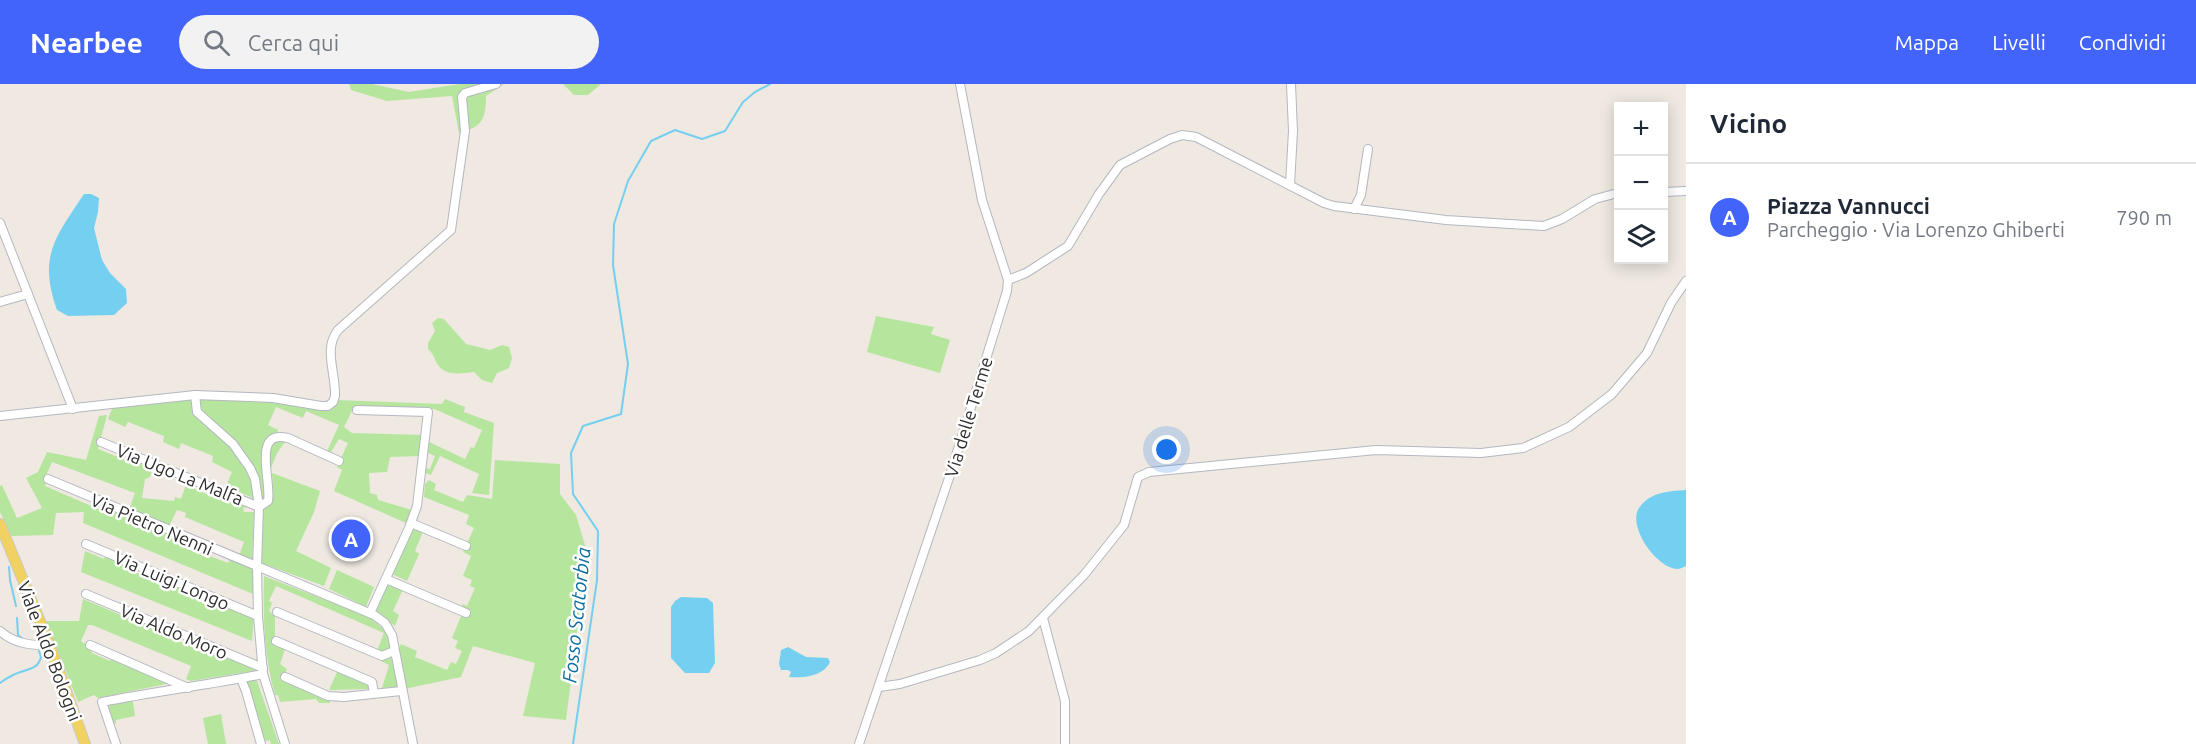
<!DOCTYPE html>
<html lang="it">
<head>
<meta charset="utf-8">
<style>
	:root { --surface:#fff; --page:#f2f2f3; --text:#1f2937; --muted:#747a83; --line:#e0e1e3; --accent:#4264fb }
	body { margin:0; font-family:Ubuntu,sans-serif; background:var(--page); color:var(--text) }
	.controls { position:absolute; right:18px; top:18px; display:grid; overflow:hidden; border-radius:0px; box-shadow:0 3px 15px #0003 }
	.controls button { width:54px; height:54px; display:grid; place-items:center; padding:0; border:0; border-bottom:2px solid var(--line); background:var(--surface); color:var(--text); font:30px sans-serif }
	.you { position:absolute; left:1167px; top:366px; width:21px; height:21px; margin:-15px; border:4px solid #fff; border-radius:50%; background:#1a73e8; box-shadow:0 0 0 9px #1a73e833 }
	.badge { display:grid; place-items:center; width:39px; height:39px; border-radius:50%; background:var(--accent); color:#fff; font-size:20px; font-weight:700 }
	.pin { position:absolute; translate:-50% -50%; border:3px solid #fff; box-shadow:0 2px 6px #0006 }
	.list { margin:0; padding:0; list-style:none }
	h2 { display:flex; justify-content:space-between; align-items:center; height:78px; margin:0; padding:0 24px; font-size:26px }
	h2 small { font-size:20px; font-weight:400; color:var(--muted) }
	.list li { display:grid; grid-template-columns:39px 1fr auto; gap:18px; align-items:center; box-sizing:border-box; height:108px; padding:0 24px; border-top:2px solid var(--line) }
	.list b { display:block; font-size:22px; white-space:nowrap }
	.list p { margin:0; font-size:20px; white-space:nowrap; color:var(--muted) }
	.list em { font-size:20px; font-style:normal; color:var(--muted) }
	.icon { flex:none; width:33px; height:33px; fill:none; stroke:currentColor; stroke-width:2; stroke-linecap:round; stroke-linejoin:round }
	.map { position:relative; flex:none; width:1686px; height:660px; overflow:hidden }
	header { display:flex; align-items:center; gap:36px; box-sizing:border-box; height:84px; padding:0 30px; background:var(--accent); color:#fff }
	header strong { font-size:28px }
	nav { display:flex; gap:33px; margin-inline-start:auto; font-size:21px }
	.search { width:420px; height:54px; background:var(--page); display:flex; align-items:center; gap:15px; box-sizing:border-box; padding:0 21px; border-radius:33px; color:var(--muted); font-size:22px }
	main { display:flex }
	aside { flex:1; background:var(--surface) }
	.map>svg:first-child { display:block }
</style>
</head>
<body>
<header>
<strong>Nearbee</strong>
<div class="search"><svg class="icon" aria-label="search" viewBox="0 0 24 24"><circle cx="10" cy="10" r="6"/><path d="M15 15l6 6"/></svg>Cerca qui</div>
<nav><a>Mappa</a><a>Livelli</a><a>Condividi</a></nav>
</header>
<main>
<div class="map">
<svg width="1686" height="660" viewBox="0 0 1686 660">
	<rect width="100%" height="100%" fill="#efe9e1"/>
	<g fill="#b6e59e" fill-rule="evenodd">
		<path d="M349 0H372L409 8 460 0H504L486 12C486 35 482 43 459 49L452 12 387 17 351 6Z"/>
		<polygon points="563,0 601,0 588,11 574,11"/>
		<polygon points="876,232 934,243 931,250 950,256 940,289 867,268"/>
		<path d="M438 234 444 235 466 260 490 266 502 261 509 263 512 274 509 284 497 289 492 299 482 296 474 288C461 289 447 293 438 281 434 275 434 270 428 265V259L435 247 432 239Z"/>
		<polygon points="204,313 267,315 314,324 336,316 442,320 445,315 465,323 464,328 494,339 489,411 472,409 479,390 440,372 431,391 423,388 424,384 430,385 435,372 426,368 427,357 465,375 471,363 474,364 482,346 439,327 434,325 357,322 357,326 352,327 344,343 352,349 423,351 420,372 390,373 387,388 369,389 370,409 377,411 378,416 412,426 406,439 334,407 342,386 337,383 348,359 339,355 331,368 327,367 339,341 306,327 303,334 276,323 268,341 278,346 277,350 271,352 266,414 262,415 252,380 241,363 200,326 200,316"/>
		<path d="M192 315 194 329C222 353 252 375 255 415L226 402 232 388 212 378 213 372 181 359 179 365 163 358 164 352 128 338 125 343 108 335 113 322Z"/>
		<path d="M107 331 98 365 128 377 130 370 145 376 143 383 152 387 150 393 145 395 142 414 174 417 175 413 181 415 186 401 216 414 220 407 248 418 247 423 243 424 244 428H254L252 477 239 472 244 458 185 433 186 429 177 426 167 446 203 461 202 469 228 479 231 473 253 482V510L83 439 84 428 56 429 53 451 11 452 0 428V402L2 401 17 434 42 424 26 394 38 388 47 368 86 376 99 332ZM52 378 135 409 128 429 106 420 103 427 45 402 48 395 45 394Z"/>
		<path d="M288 354 277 369 271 384C267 374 267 366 273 357Z"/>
		<polygon points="495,376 560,380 560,410 576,431 587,468 581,487 582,510 566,636 523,632 535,579 473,562 461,593 404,605 398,568 401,560 417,567 415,573 447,586 451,578 456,580 462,567 455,564 458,557 452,554 461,532 464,533 466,529 460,526 463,520 467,522 475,504 470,502 472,496 463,492 471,472 463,468 474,444 466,440 469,431 424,413 425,400 429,396 436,400 434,406 463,418 467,411 492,415"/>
		<path d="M272 389 320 407 314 428 296 467 331 484 324 502 261 479 262 425C276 414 273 406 272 389Z"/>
		<polygon points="415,441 424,445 415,467 419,470 407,497 392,490"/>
		<polygon points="85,467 104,475 107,469 133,480 132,487 161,498 163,493 196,507 194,514 216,522 219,516 254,530 252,557 81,488"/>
		<polygon points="337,486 374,503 366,523 329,505"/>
		<path d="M264 492 369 533 388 549 390 566 382 569 377 567 384 549 276 502 269 517 272 519 269 527 275 532V552L273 559 285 565 280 580 287 585 283 594 330 615V619H319L316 615 280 618 278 611H275C264 572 263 533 264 492Z"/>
		<polygon points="389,497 404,503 393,527 399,531 395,542 376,528"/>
		<polygon points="83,515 133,536 135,531 149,536 147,542 164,549 166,544 180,550 178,557 194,563 197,557 254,581 254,587 191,597 186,595 191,582 92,541 88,541 81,557 89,563 92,569 110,577 114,571 176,598 98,614 94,611 78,618 46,537 79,537"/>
		<polygon points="392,571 398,603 382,604 389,581 381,577 382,574"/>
		<polygon points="338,586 369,599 369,605 329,606"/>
		<polygon points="254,595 257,597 279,660 271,660 270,656 266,657 263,652 246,599 247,597"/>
		<polygon points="132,612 135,632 116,636 116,639 110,641 102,618"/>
		<polygon points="221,630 226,660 208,660 203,634"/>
	</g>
	<g fill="#75cff0">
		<path d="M84 110H91L99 114 98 128 94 144 102 176 110 189 126 205 127 219 114 231 68 232 57 226C38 172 55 154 84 110Z"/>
		<path d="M1686 406V482C1683 483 1680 485 1677 485 1656 484 1627 442 1639 424 1650 408 1669 407 1686 406Z"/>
		<polygon points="681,513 707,514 713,519 715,579 709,589 685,589 671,574 671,523 675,517"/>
		<path d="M788 563 806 573 828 574 830 578C823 593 802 594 789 593L791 588 788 586H781L779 580 781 566Z"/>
	</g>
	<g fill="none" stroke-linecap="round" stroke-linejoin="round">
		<g stroke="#75cff0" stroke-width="2">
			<polyline points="9,483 10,496 16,522"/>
			<polyline points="17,534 18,551 23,555"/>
			<path d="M0 599C4 596 9 593 13 591 24 585 38 587 41 573L39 567"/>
			<polyline points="573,660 597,496 598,447 573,410 571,369 583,342 621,330 628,280 613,181 614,140 628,97 651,57 675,46 702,55 725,47 743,18 755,8 770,0"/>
		</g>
		<defs>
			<g id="minor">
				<polyline points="1290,101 1293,47 1291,0"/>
				<polyline points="1664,108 1686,107"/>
				<polyline points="1354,125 1361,111 1368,65"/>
				<polyline points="0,139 73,325"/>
				<polyline points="1008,196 1026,189 1068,162 1099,110 1120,81 1170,55 1182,51 1196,53 1324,119 1334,122 1446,136 1544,142 1562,135 1595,115 1618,109"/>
				<polyline points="0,218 28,210"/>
				<polyline points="195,311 197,328 233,360 250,384 255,395 259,423 257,483 258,532 263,590 285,660"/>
				<polyline points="357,326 428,328 417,422 409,444 370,529"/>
				<path d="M0 332 195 311 273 314 321 322H328L333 318 335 312C336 289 323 265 338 246L451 146 465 47 462 13 465 9 496 0"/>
				<polyline points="101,358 259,423"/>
				<polyline points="48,395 374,531 385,539 392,551 413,660"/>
				<path d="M259 423 268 417C272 398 251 345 288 354L339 377"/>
				<polyline points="411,439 466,462"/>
				<polyline points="86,460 258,532"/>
				<polyline points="386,495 466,529"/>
				<polyline points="86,510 263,584"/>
				<polyline points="277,528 382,572 394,567"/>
				<polyline points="1043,534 1065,617 1065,660"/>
				<path d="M0 547C15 560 31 561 50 562"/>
				<polyline points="276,557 372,598 374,609"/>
				<polyline points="90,561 188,604"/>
				<polyline points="285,593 328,612 344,613 401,607"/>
				<polyline points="241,595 246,607 261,660"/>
				<polyline points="879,603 900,600 980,576 996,569 1029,547 1084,491 1124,441 1138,393 1149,388 1376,366 1481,369 1523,364 1569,343 1612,310 1647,269 1671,219 1686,197"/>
				<path d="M116 660 102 618C156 607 210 601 263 590"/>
				<polyline points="859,660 950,391 1007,207 1008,196 982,116 960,0"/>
			</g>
			<polyline id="major" points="0,440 50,562 85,660"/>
		</defs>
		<use href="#minor" stroke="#b4b7c1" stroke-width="10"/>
		<use href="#major" stroke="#c9c9c9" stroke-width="12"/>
		<use href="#minor" stroke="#fff" stroke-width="8"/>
		<use href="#major" stroke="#f2d163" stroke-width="10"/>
	</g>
	<g text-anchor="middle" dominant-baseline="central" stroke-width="5" stroke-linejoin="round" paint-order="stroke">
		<g font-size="18" fill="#2e2e2e" stroke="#fff">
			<text transform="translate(968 333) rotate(-73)">Via delle Terme</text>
			<text transform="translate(180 390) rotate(22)">Via Ugo La Malfa</text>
			<text transform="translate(152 440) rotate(23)">Via Pietro Nenni</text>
			<text transform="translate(172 496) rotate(23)">Via Luigi Longo</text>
			<text transform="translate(174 547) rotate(23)">Via Aldo Moro</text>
			<text transform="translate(50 567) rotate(69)">Viale Aldo Bologni</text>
		</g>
		<g font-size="20" font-style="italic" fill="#0d6fa3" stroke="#fff">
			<text transform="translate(576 531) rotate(-84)">Fosso Scatorbia</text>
		</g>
	</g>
</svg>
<div class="controls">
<button>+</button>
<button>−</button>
<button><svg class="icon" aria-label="layers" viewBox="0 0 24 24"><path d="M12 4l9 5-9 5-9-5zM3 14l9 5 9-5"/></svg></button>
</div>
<div class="you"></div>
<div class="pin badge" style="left:351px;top:455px">A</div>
</div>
<aside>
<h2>Vicino<small></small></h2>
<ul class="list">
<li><span class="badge">A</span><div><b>Piazza Vannucci</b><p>Parcheggio · Via Lorenzo Ghiberti</p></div><em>790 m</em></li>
</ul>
</aside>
</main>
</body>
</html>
